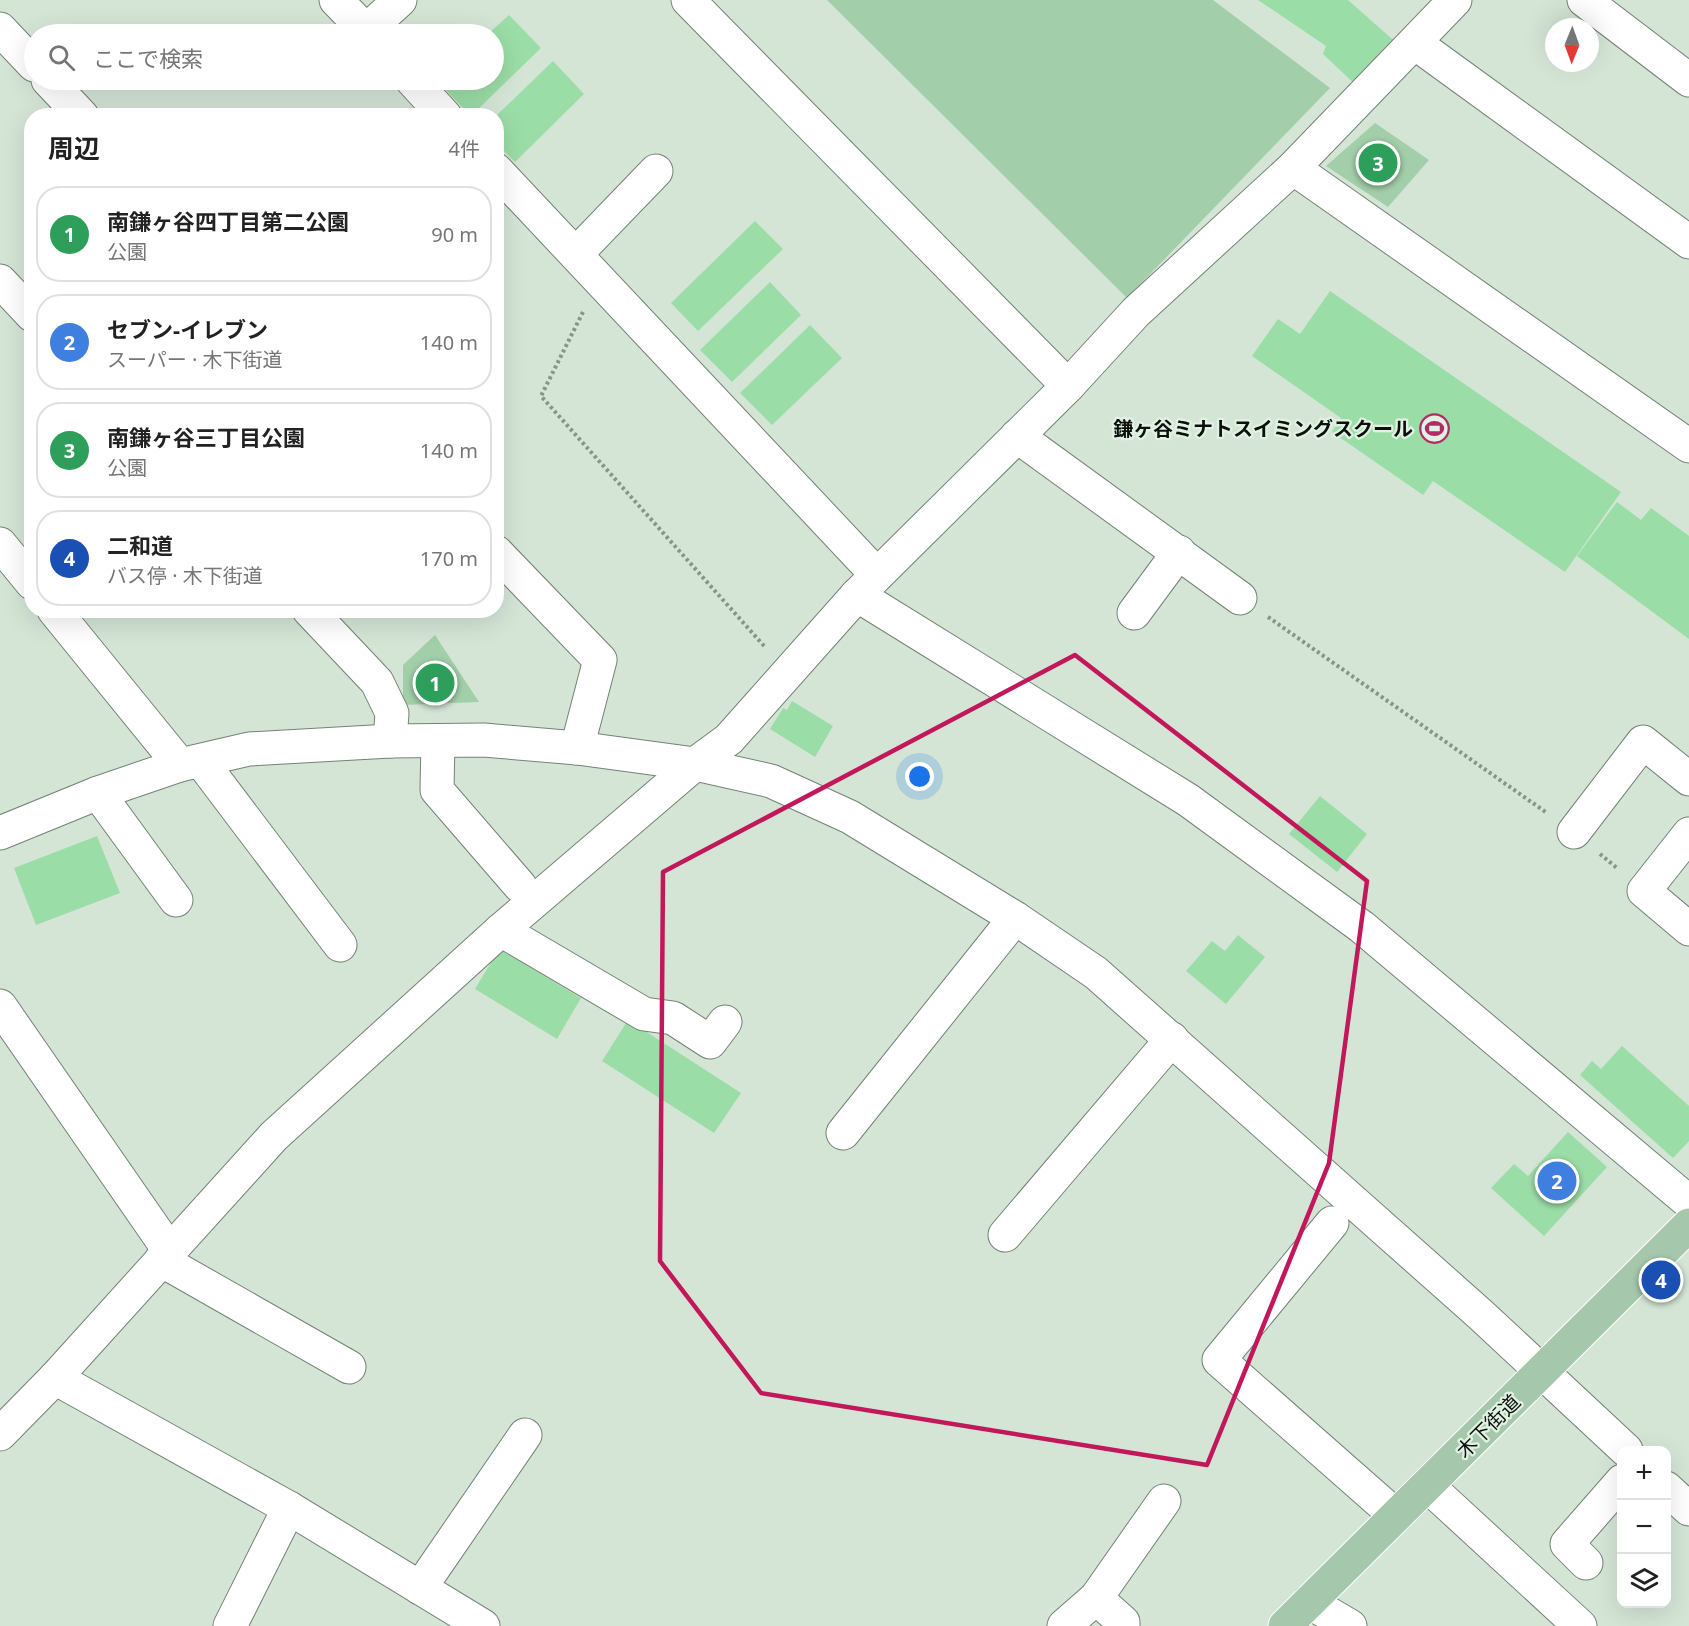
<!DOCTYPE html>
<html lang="ja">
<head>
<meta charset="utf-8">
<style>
	:root { --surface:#fff; --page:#f6f6f6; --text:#222; --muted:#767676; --line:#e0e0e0; --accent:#b42a66 }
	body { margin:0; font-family:"Noto Sans","Noto Sans JP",sans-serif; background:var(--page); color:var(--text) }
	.controls { position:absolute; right:18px; bottom:18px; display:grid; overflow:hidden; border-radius:12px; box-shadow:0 6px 24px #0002 }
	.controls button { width:54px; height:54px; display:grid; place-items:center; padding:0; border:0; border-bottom:2px solid var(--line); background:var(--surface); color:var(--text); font:30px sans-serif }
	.compass { position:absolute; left:1545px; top:18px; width:54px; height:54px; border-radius:50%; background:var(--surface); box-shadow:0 6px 24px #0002; rotate:181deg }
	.you { position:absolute; left:920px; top:777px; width:21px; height:21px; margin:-15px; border:4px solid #fff; border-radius:50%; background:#1a73e8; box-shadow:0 0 0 9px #1a73e833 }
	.badge { display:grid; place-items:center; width:39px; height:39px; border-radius:50%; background:var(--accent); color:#fff; font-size:20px; font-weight:700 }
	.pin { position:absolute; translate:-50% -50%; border:3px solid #fff; box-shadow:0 2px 6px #0006 }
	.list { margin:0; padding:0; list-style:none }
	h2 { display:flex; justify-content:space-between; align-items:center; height:78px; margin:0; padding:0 24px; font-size:26px }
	h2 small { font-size:20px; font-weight:400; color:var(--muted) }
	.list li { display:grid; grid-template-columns:39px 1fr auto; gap:18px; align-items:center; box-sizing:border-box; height:96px; margin:0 12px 12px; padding:0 12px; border:2px solid var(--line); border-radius:24px }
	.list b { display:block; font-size:22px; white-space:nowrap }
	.list p { margin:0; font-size:20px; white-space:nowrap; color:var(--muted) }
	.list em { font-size:20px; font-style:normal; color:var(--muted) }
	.icon { flex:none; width:33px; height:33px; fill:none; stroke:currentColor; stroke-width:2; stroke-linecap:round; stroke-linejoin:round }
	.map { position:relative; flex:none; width:1689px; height:1626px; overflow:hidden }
	.search { position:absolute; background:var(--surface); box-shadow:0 6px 24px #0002; left:24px; top:24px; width:480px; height:66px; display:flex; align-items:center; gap:15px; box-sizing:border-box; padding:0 21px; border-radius:33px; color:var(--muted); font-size:22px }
	.panel { position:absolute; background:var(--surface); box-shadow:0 6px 24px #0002; left:24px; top:108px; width:480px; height:510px; border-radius:24px }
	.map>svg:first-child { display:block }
</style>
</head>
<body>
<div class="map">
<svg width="1689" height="1626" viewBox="0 0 1689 1626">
	<rect width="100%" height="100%" fill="#d4e5d6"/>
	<g fill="#a2cfa9">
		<polygon points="827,0 1213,0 1330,88 1127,298"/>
		<polygon points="1375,123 1429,160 1388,207 1326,166"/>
		<polygon points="435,635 479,702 403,705 403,665"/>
	</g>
	<g fill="#9bdda7">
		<polygon points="1258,0 1348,0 1400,46 1360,89 1323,54 1326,46"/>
		<polygon points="509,15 541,48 471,116 439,83 442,80 494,80 494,34 488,34"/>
		<polygon points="553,61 584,94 515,162 496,143 496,116"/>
		<polygon points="755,221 783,249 698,331 671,303"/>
		<polygon points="770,282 801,315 732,382 700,350"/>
		<polygon points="1330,291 1621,492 1565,572 1433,481 1423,495 1332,432 1341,418 1252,356 1278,319 1300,334"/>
		<polygon points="810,325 842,358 772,425 740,393"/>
		<polygon points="1617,502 1641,520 1651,508 1689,536 1689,639 1577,556"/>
		<polygon points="792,701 833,726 815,757 770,729 783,708 787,710"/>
		<polygon points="1320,796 1367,834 1337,872 1289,834"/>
		<polygon points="97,836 120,893 36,925 14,868"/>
		<polygon points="1238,935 1265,957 1226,1004 1186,971 1212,941 1225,951"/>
		<polygon points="499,949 581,998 557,1039 475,989"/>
		<polygon points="628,1020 741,1093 714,1133 602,1061"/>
		<polygon points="1622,1046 1689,1106 1689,1141 1673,1158 1580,1075 1592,1061 1601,1069"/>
		<polygon points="1568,1132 1607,1167 1544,1236 1491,1188 1514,1164 1528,1176"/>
	</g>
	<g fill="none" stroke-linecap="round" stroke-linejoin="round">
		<defs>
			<g id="minor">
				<polyline points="336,0 369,34"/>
				<polyline points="688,0 1068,386"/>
				<polyline points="1584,0 1689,80"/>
				<polyline points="0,29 34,65"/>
				<polyline points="366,31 400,0"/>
				<polyline points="1415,43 1689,242"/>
				<polyline points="48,80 82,116"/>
				<polyline points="412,80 445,116"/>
				<polyline points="1293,168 1689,446"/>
				<polyline points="496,170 877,575"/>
				<polyline points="576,254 656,171"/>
				<polyline points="0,281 32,315"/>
				<polyline points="1017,436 1240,598"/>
				<polyline points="0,544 32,583"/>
				<polyline points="496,552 600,660 577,748"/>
				<polyline points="857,595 1188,800 1362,927 1689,1202"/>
				<polyline points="54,610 180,765"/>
				<polyline points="309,610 377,682 392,713 390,741"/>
				<polyline points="1134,613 1179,552"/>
				<polyline points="438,741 437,790 520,886"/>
				<polyline points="201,761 340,945"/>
				<polyline points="98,793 176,900"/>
				<polyline points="1574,832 1643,742 1689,779"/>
				<polyline points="0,833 98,793 180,765 249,749 390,741 484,740 577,748 695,764 771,781 850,817 1015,918 1096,973 1481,1315 1626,1450"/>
				<polyline points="1689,834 1644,891 1689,929"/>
				<polyline points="501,930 644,1014 673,1018 710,1042 725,1022"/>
				<polyline points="0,1006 169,1250"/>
				<polyline points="843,1133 1015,918"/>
				<polyline points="1332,1223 1219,1360 1396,1516"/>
				<polyline points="1005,1235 1172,1039"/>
				<polyline points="161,1260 349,1367"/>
				<polyline points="55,1378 289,1508 483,1626"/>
				<polyline points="0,1434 55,1378 274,1136 501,930 695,764 729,739 857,595 1068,386 1136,312 1293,168 1455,0"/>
				<polyline points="1428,1486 1580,1626"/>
				<polyline points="1666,1488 1689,1509"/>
				<polyline points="1586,1563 1567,1544 1622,1481"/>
				<polyline points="420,1588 525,1435"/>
				<polyline points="1096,1598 1123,1622 1123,1626"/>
				<polyline points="1309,1602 1350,1626"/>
				<polyline points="230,1626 289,1508"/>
				<polyline points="1064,1626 1096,1598 1164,1501"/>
			</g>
			<polyline id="major" points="1285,1626 1689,1225"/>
		</defs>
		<use href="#minor" stroke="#738375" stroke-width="35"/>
		<use href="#major" stroke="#fff" stroke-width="35"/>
		<g stroke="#889489" stroke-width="4" stroke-dasharray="3 3" stroke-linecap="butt">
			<polyline points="583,312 541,396 765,647"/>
			<polyline points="1268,617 1547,813"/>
			<polyline points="1600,854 1617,868"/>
		</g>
		<use href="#minor" stroke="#fff" stroke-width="33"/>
		<use href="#major" stroke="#a5c8ac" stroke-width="33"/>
	</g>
	<path fill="none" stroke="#c2185b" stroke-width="4.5" stroke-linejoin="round" d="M1075 655 1367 881 1329 1163 1207 1465 761 1393 660 1261 663 872Z"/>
	<defs>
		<symbol id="stadium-ring" viewBox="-11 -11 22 22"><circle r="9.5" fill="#e1f2e3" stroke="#b42a66" stroke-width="1.5"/><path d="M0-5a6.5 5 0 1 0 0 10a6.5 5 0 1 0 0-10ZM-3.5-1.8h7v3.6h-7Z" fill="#b42a66"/></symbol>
	</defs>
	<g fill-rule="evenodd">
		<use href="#stadium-ring" x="1418" y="412" width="33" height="33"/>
	</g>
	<g text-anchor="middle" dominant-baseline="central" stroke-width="4.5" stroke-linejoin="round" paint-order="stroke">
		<g font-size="20" font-weight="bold" fill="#0b100c" stroke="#e1f2e3" text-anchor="end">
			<text x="1413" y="428">鎌ヶ谷ミナトスイミングスクール</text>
		</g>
		<g font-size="20" fill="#0b100c" stroke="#e1f2e3">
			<text transform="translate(1488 1426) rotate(-45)">木下街道</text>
		</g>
	</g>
</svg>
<div class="controls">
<button>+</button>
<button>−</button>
<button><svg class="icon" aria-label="layers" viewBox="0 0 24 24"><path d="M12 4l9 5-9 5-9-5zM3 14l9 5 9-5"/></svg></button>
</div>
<svg class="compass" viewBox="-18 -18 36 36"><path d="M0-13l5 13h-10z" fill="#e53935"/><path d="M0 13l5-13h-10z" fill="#767676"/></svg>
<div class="you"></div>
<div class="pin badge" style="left:435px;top:683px;background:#2e9e5b">1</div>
<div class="pin badge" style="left:1557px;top:1181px;background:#3f7fe0">2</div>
<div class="pin badge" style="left:1378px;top:163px;background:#2e9e5b">3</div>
<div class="pin badge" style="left:1661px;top:1280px;background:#1a4fb4">4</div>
<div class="search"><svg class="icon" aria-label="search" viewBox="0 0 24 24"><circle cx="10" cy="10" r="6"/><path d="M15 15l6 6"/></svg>ここで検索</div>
<section class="panel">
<h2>周辺<small>4件</small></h2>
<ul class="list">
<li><span class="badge" style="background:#2e9e5b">1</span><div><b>南鎌ヶ谷四丁目第二公園</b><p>公園</p></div><em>90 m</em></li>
<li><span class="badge" style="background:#3f7fe0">2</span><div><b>セブン-イレブン</b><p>スーパー · 木下街道</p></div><em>140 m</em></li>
<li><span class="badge" style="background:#2e9e5b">3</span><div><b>南鎌ヶ谷三丁目公園</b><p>公園</p></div><em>140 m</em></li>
<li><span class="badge" style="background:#1a4fb4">4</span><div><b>二和道</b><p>バス停 · 木下街道</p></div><em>170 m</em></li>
</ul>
</section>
</div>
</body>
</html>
